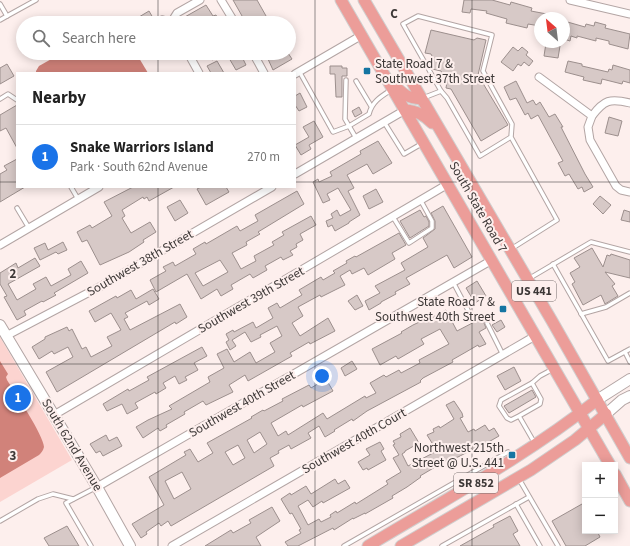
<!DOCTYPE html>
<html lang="en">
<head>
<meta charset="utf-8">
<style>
	:root { --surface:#fff; --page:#f2f2f2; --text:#222; --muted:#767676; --line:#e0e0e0; --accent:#1a73e8 }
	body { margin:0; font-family:"Source Sans 3",sans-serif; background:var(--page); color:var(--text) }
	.controls { position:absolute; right:12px; bottom:12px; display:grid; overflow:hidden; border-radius:0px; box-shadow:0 2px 10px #0003 }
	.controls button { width:36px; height:36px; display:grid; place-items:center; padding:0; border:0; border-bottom:1px solid var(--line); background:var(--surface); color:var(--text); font:20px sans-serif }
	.compass { position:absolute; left:534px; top:12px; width:36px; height:36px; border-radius:50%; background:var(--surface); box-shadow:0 2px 10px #0003; rotate:332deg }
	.you { position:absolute; left:322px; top:376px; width:14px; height:14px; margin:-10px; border:3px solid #fff; border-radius:50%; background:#1a73e8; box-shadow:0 0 0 6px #1a73e833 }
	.badge { display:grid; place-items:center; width:26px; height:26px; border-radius:50%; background:var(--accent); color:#fff; font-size:13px; font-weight:700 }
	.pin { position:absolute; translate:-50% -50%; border:2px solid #fff; box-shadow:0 1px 4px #0006 }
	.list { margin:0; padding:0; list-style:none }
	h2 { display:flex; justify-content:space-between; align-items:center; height:52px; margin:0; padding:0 16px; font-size:17px }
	h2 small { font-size:13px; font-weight:400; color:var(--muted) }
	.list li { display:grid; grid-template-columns:26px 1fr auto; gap:12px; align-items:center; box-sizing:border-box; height:64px; padding:0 16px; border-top:1px solid var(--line) }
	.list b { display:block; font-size:15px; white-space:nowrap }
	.list p { margin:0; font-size:13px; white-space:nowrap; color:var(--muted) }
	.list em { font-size:13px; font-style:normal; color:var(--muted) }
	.icon { flex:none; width:22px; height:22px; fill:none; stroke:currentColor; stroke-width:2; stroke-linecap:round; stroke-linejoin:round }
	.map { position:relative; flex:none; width:630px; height:546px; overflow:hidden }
	.search { position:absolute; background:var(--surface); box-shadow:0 2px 10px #0003; left:16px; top:16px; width:280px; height:44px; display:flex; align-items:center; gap:10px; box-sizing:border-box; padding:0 14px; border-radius:22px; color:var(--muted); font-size:15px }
	.panel { position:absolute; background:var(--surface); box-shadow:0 2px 10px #0003; left:16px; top:72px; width:280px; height:116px; border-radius:0px }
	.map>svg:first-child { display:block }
</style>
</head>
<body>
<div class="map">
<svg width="630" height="546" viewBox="0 0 630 546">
	<rect width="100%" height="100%" fill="#fdefed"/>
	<polygon fill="#fcd4d0" points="0,337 72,460 0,502"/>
	<g fill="#d1827a">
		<polygon points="62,53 136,53 148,73 36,73 36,71 39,66"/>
		<path d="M0 361 8 374 6 377 7 380C14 391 44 436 44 447 43 451 41 453 39 455L0 478Z"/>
	</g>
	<g fill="#d7c9c7" stroke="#9c8f8d" fill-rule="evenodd">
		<polygon points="233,0 257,0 270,23 246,23"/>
		<polygon points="464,0 492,0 510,5 511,2 532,8 531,11 552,15 552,18 540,18 540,26 528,24 527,28 506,23 507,19 486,13 487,11 471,9 470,13 462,12"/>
		<polygon points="206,5 213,16 216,15 220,23 201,23 207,19 206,17 197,23 185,23 183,18"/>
		<polygon points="149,11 156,23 142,23 139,17"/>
		<polygon points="564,21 585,27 586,24 594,26 595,22 606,25 605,28 630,34 628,49 609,44 609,41 596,38 596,41 577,36 577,38 571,36 570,41 564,39"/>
		<polygon points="431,30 474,40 477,38 486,40 478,75 508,125 481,141 451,89 446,88 447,82 441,71 432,69 434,60 431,54 425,53"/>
		<polygon points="546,43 560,46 558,58 544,56"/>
		<polygon points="513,47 518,51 522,47 528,52 526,55 533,61 529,66 524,62 521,66 518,64 513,71 501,62"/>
		<polygon points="208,53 225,53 212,60"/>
		<polygon points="226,53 240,53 246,65 236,70"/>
		<polygon points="278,53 288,53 292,59 273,70 268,59"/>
		<polygon points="217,61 224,73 211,73 207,66"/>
		<polygon points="568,61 582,64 582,66 608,72 609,69 612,70 613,65 630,70 630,83 623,81 622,84 602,79 601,84 583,80 584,77 565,72"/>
		<polygon points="7,64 14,76 0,84 0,68"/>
		<polygon points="330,66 342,66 342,68 347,68 347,76 342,76 342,97 336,97 335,74 330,74"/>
		<polygon points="516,81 527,103 533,100 536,105 540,102 549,117 555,114 563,127 561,127 585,174 593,187 584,192 582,187 578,189 569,174 565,176 558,163 563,161 538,115 531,119 528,113 525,115 516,98 510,100 504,87"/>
		<polygon points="300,93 307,107 299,111 295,105 295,96"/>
		<polygon points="17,105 17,148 6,128 0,131 0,115"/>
		<polygon points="359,107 362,113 355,117 352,111"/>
		<polygon points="609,117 622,121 618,136 605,133"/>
		<polygon points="314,121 323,137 309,145 311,149 301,155 295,145 309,137 303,127"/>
		<polygon points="378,141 392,163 373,174 367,164 347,175 354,188 348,191 360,215 349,222 349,223 335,231 332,225 328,227 326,221 333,218 331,214 337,210 340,216 351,210 338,188 327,194 330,200 323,203 313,182 318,179 319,182 332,176 330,172 361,154 360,151"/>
		<polygon points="17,159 17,187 25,187 0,202 0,174 7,170 4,166"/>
		<polygon points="133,187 174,187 149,201 147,197 144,199 143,197 122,210 125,216 122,218 131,233 150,222 156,232 143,240 144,242 129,252 100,265 87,240 82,242 77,232 90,225 92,228 112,216 104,202"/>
		<polygon points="201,187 226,187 229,192 206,205 197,189"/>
		<polygon points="376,189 383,202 369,209 363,196"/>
		<path d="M297 191 304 204 258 232 260 234 246 242 247 245 232 253 241 269 256 261 254 256 274 245 272 242 284 235 282 232 311 216 316 225 300 234 303 240 296 244 297 247 290 251 293 255 283 260 281 257 265 266 267 270 253 278 250 274 231 285 233 289 221 296 217 289 201 299 187 274 156 292 150 280 166 271 163 267 173 262 175 266 196 254 193 249 205 242 206 244 237 226 240 231 258 221 255 215ZM220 260 228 272 203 286 195 273Z"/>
		<polygon points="600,196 611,205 603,214 593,204"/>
		<polygon points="180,200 188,213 175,221 167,207"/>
		<polygon points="443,206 472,257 454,268 447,255 406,278 410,284 395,292 396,294 381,302 381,303 369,310 365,301 380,293 375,286 405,270 401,263 428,247 423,238 435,229 435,221 431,213"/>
		<polygon points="420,210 424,217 426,216 429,222 429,226 410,238 400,221"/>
		<polygon points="624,210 630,212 630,222 621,220"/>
		<polygon points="399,233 406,245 392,253 395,259 368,275 364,268 352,274 350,270 340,276 345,285 321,297 320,295 298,307 303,316 292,323 300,336 328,318 335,331 310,344 309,342 290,353 292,356 248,381 245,375 229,385 233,392 206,405 203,401 184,412 185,414 166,425 167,427 160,431 158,428 143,438 136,427 148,420 172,409 169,406 210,382 208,377 224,368 217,354 227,349 234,362 250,352 256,363 275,352 270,343 282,336 277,326 260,335 261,337 251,342 245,332 232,340 236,346 230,350 226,342 229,340 226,334 233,330 234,332 253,322 256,328 273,318 268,308 277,303 280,308 302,295 299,290 321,277 323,280 335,273 333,271 347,263 346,261 355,256 356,257"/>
		<polygon points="63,242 67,250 58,254 56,252 40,260 34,248 45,243 48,250"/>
		<polygon points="592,248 603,267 607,255 610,256 611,254 630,260 630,278 605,272 615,284 612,286 618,296 605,304 601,295 583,305 572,284 575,282 570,273 580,267 574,258"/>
		<polygon points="35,258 40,266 8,284 17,300 36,289 33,284 46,277 51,286 71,275 68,269 81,261 88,273 54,293 56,295 43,302 42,301 24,311 26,315 17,320 4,297 7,296 0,284 0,273 16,263 18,268"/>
		<polygon points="477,281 486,296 475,303 466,288"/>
		<polygon points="153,289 159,299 149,305 147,301 125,313 128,317 124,319 130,330 180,304 187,317 176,324 175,322 57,392 46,372 73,357 68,347 54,354 52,351 39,359 32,347 45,339 45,337 67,327 69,331 72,329 82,349 86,347 91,357 112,346 107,337 121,330 111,313 95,322 89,311 116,296 117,298 131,290 136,299"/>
		<polygon points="357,295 363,306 355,310 348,301"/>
		<path d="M446 310 457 331 482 318 486 328 479 332 486 344 479 347 478 345 466 352 452 360 453 362 423 378 420 381 421 382 367 411 353 421 352 419 334 430 335 431 325 437 319 426 308 433 311 438 291 449 289 445 278 451 279 453 270 458 274 466 171 526 168 521 161 526 159 523 146 532 147 534 141 538 132 524 164 505 149 477 186 455 184 452 190 449 198 462 213 453 207 443 252 418 251 417 263 410 264 411 283 401 282 399 309 385 311 388 326 379 333 391 303 407 302 405 271 423 278 436 286 431 288 435 323 413 327 419 365 396 366 398 376 393 370 383 384 375 386 377 399 370 401 373 420 363 419 360 449 344 440 329 421 339 424 344 398 359 396 356 380 365 372 349 402 333 401 332 413 325 430 317 431 318ZM260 432 267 444 254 453 247 440ZM238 445 245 458 233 465 225 452ZM182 472 191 489 174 499 165 481Z"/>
		<polygon points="501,320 505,327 497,332 492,325"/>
		<polygon points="202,347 207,356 194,363 198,370 185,377 187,380 179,384 175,376 163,383 166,388 156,394 155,392 135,403 138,408 127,414 122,404 107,411 103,404 128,389 129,391 149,380 147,377"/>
		<polygon points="352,361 357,369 345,376 341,368"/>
		<polygon points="514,367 521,381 505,390 497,376"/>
		<polygon points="532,390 536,397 509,413 504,406"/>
		<polygon points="454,401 462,413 463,417 460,418 468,432 474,429 475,431 485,425 489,431 494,428 499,436 485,444 485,443 458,457 447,460 420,476 421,477 407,487 392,496 393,498 365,514 365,513 353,519 353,518 334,530 333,528 298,546 288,546 285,542 301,533 299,530 301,529 292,513 290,514 281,499 290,493 291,495 306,486 311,494 335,479 338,484 345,480 350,488 323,503 322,501 313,507 308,500 298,506 308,525 319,519 321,522 331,517 330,515 336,511 337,513 355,502 356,504 388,484 386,481 401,472 393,458 399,455 393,445 395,444 393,441 401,437 400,434 410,428 419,443 405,451 405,452 402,454 408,466 437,451 427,435 434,432 433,429 439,426 440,428 454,419 446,405"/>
		<polygon points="106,435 109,441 117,437 122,446 103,456 100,451 96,453 90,444"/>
		<polygon points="380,442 384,449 381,451 386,460 368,470 367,468 363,470 358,462 370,455 366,449"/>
		<polygon points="582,504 585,510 585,531 597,531 600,537 585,546 566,546 552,521"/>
		<polygon points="272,507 280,521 256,537 261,546 205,546 231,530 233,533 251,523 249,520"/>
		<polygon points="510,516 518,531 513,534 520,546 460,546 494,527 493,525"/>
		<polygon points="67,526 79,546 49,546 44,538"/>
	</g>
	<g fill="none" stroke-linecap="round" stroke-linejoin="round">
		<defs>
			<g id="lane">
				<polyline points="0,4 7,16 0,20"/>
				<polyline points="7,16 36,0"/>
				<polyline points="162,18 172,21"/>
				<polyline points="299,71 333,132 349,126 356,138"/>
				<path d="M346 80 345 119 349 126 369 114C372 102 380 97 391 90"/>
				<polyline points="356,81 371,106"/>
				<polyline points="423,98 441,91"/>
				<polyline points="0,99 8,94 17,100"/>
				<polyline points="384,122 404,154 423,143"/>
				<polyline points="511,137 480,156 447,98 441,91 403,24 418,16 492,35 483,71 512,124 511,137 557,220 511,249"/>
				<polyline points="71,187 78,199"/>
				<polyline points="17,208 29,228"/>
				<polyline points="393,217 409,243 432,228 432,221 421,201"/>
				<polyline points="553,264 608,361 630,349"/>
				<polyline points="530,278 591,242 630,252"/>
				<polyline points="453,282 470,314"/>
				<polyline points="581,314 606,307 630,293"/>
				<polyline points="487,323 503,355"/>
				<polyline points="625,352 630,362"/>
				<polyline points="532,383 540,376 553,369"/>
				<polyline points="519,416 511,420 507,418 499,406 501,400 532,383 541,399 540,404 519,416 534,442"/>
				<polyline points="519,479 558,546"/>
				<polyline points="516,504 540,546"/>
				<polyline points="0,521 38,499 53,494 73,499"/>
				<polyline points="91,546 66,503 95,488"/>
				<polyline points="344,546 508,452"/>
				<polyline points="442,546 529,497"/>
			</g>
			<g id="street">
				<polyline points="221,0 235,23"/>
				<polyline points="570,0 630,14"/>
				<polyline points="173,23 172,21 177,13 200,0"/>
				<polyline points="188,53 199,73"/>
				<polyline points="253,53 264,73"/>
				<polyline points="295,74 362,35"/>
				<polyline points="539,77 592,116 588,127 590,140 616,186 621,190 630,192"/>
				<path d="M592 116C604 100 610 98 630 103"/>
				<polyline points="295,174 405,110"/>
				<polyline points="0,245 99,187"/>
				<polyline points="6,336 103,285 272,187"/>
				<polyline points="54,415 448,184"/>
				<polyline points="97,487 492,260"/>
				<polyline points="172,546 535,336"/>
			</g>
			<g id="secondary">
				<polyline points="0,325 97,487 130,546"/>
				<polyline points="597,400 630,379"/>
				<polyline points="606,414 622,400 630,396"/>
			</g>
			<g id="primary">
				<polyline points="341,0 610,465"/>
				<polyline points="364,0 552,321 630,458"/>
				<path d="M395 86C404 95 408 98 421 99"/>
				<path d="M405 110C417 111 424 115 432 123"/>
				<polyline points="615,474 630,501"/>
				<path d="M368 546C446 499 526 456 597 400"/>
				<polyline points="401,546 531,470 575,440 606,414"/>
			</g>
		</defs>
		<use href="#lane" stroke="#b3a5a4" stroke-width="5.5"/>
		<use href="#street" stroke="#b3a5a4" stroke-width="9"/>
		<use href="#secondary" stroke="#b3a5a4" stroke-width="12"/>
		<use href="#primary" stroke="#d0cfcf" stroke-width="13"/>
		<use href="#lane" stroke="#fff" stroke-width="3.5"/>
		<use href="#street" stroke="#fff" stroke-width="7"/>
		<use href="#secondary" stroke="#fff" stroke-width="10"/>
		<use href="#primary" stroke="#ec9d99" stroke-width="11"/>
	</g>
	<path fill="none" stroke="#3d3837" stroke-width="1" stroke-opacity="0.55" d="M158 0V23M315 0V546M472 0V546M158 53V73M0 182H17M295 182H630M158 187V546M0 364H630"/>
	<g fill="#1575a2" stroke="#fdefed" stroke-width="1.5">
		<rect x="363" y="67" width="8" height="8" rx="2"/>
		<rect x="499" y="305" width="8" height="8" rx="2"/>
		<rect x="508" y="451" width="8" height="8" rx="2"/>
	</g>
	<g text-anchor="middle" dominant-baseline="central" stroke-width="4" stroke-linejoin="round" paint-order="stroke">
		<g fill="#fdefed" stroke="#776f6e" stroke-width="1">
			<rect x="512" y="281" width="44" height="20" rx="3"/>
			<rect x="454" y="473" width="44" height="20" rx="3"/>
		</g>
		<g font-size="12" font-weight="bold" fill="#3d3837">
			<text x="534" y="291">US 441</text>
			<text x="476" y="483">SR 852</text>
		</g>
		<g font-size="13" fill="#3d3837" stroke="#fdefed" text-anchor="end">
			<text x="375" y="64" text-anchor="start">State Road 7 &amp;<tspan x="375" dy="15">Southwest 37th Street</tspan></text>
			<text x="495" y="302">State Road 7 &amp;<tspan x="495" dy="15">Southwest 40th Street</tspan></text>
			<text x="504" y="448">Northwest 215th<tspan x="504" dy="15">Street @ U.S. 441</tspan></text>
		</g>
		<g font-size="13" fill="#3d3837" stroke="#fdefed">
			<text transform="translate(478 207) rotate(60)">South State Road 7</text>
			<text transform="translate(140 263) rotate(-30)">Southwest 38th Street</text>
			<text transform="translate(251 300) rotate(-30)">Southwest 39th Street</text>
			<text transform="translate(242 404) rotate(-30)">Southwest 40th Street</text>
			<text transform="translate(354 441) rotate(-30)">Southwest 40th Court</text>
			<text transform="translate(72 445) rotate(59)">South 62nd Avenue</text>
		</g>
	</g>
	<g font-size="13" text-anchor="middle" font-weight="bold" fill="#3d3837" stroke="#fdefed" stroke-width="4" stroke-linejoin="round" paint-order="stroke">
		<text x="394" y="18">C</text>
		<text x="13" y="278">2</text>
		<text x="13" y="460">3</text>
	</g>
</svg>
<div class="controls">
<button>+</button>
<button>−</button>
</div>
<svg class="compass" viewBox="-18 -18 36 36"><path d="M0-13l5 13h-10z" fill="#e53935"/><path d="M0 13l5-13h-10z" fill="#767676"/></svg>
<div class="you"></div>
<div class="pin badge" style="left:18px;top:398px">1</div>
<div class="search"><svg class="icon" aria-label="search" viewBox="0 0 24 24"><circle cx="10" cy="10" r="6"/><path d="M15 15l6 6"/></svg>Search here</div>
<section class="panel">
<h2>Nearby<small></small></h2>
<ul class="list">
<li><span class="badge">1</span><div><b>Snake Warriors Island</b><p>Park · South 62nd Avenue</p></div><em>270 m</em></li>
</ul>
</section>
</div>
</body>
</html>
